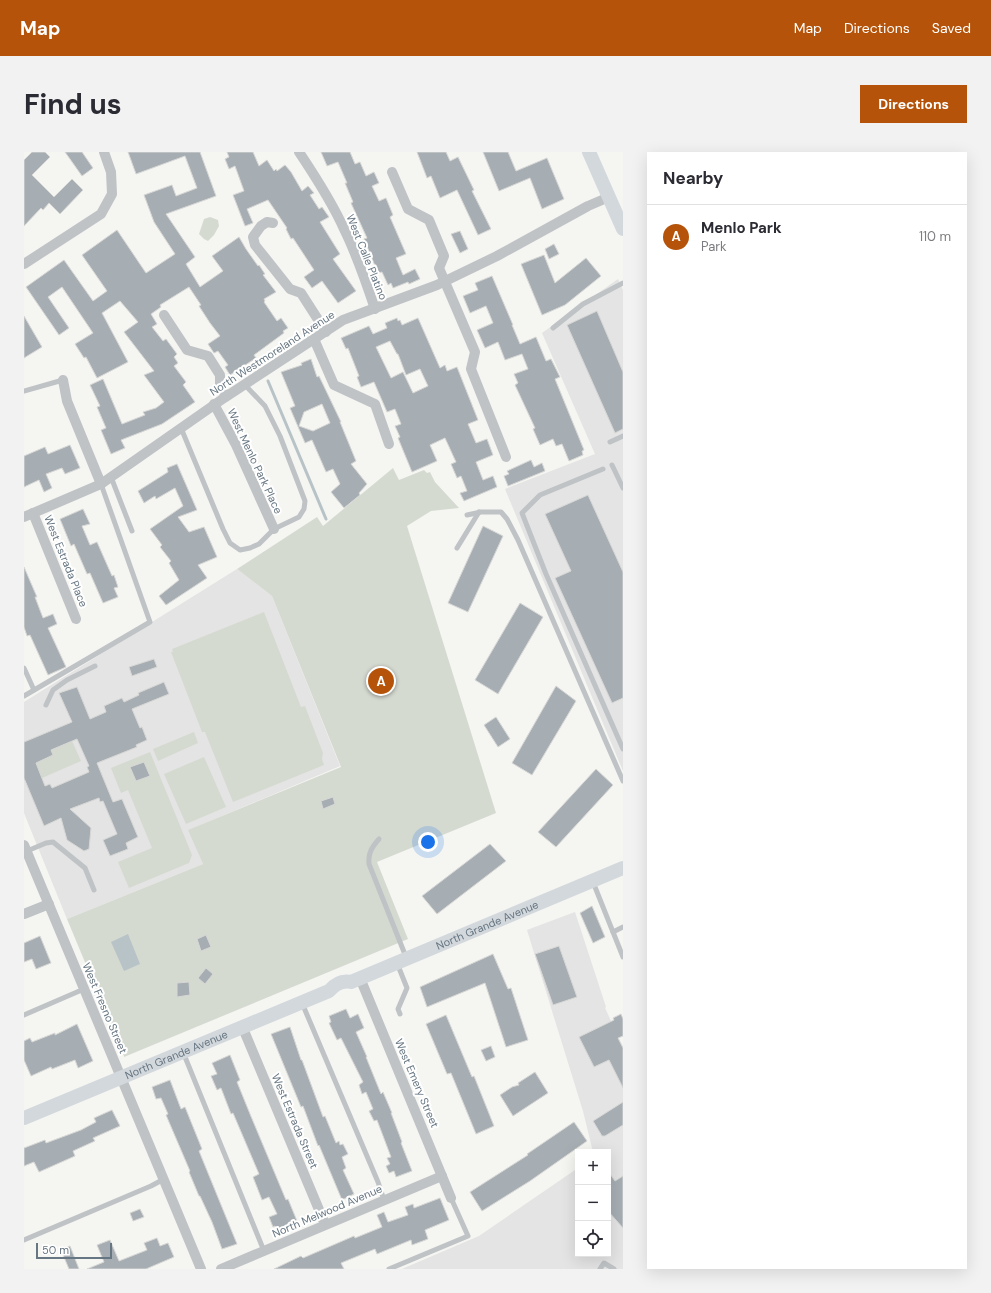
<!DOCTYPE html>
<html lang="en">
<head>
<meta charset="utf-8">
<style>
	:root { --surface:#fff; --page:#f2f2f3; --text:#2b2b33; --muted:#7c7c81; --line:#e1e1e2; --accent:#b45309 }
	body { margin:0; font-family:"DM Sans",sans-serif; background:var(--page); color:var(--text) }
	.controls { position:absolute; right:12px; bottom:12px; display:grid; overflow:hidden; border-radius:0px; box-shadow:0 4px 16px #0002 }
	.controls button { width:36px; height:36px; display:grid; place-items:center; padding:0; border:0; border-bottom:1px solid var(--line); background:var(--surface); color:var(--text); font:20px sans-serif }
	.scale { position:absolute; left:12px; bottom:10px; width:76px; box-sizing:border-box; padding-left:4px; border:2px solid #667682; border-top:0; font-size:11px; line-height:14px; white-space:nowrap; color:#667682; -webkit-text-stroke:3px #fff; paint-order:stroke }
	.you { position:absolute; left:404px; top:690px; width:14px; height:14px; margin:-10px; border:3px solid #fff; border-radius:50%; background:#1a73e8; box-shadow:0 0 0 6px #1a73e833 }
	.badge { display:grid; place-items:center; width:26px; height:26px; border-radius:50%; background:var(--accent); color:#fff; font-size:13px; font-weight:700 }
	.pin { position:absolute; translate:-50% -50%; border:2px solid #fff; box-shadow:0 1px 4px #0006 }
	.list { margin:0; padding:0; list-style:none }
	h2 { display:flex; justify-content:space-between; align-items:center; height:52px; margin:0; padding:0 16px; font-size:17px }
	h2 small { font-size:13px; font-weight:400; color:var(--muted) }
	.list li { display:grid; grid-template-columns:26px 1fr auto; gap:12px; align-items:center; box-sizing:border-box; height:64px; padding:0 16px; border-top:1px solid var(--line) }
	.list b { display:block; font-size:15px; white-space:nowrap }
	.list p { margin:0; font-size:13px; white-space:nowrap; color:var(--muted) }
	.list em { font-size:13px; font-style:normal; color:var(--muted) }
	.icon { flex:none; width:22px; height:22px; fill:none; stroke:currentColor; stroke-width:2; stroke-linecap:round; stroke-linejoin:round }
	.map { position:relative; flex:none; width:599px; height:1117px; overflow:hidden; border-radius:0px }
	header { display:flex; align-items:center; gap:24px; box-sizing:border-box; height:56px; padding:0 20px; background:var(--accent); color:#fff }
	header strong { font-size:19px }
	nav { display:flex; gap:22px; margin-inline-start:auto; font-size:14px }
	.intro { display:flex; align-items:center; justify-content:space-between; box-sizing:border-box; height:96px; padding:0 24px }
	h1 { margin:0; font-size:28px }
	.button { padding:10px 18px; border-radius:0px; background:var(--accent); color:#fff; font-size:14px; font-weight:700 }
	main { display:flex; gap:24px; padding:0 24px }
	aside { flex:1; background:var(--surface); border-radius:0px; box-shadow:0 4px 16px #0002 }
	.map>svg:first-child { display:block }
</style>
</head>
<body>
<header>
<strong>Map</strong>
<nav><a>Map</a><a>Directions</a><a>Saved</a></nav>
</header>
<div class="intro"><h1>Find us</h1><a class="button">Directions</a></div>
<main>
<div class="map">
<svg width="599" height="1117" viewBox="0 0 599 1117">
	<rect width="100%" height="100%" fill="#f5f5f2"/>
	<g fill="#e3e4e3">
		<polygon points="594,127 599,138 599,619 481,337 571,302 518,181"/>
		<polygon points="213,417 248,444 316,614 165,678 179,712 43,767 0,661 0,550"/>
		<polygon points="551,760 582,855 581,856 599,895 599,1117 378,1117 455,1084 554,1016 554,1102 584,1102 584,1000 569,1000 559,959 503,778"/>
	</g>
	<g fill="#d5dad1">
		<polygon points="186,65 194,68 195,74 190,83 184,89 180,87 175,82 180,67"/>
		<polygon points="369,316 375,328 400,318 403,321 406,320 411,330 435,356 407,359 383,374 472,661 353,710 384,787 100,905 100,904 43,767 179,712 164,678 317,615 248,444 213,417 293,365 299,374"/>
		<polygon points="240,460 277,555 281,554 299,601 298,607 300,613 209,650 181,580 178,580 147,500 149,500 148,497"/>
		<polygon points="170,580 174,591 134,609 129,597"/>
		<polygon points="48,589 57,609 18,626 12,611 27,598"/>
		<polygon points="126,600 168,703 165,711 105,736 94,710 128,696 104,638 97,641 87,616"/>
		<polygon points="180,605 202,655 162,672 140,622"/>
	</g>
	<polygon fill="#b8c3c7" points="104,782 116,812 100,819 87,790"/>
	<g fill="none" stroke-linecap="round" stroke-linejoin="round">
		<polyline stroke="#b8c3c7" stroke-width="3" points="244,229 302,367"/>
	</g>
	<g fill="#a6aeb3" stroke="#d7d7d5" fill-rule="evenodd">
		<polygon points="8,0 21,0 26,5 8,23 30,45 48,27 59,38 36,62 25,51 19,58 17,56 0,74 0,8"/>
		<polygon points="41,0 58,0 69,16 58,24"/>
		<polygon points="104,0 176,0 192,44 142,62 171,105 162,112 176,135 199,119 188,104 215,85 222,97 234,114 235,113 241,122 239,123 252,140 240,147 241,149 240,150 253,169 257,166 264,176 259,179 260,181 230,203 232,206 206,223 201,215 204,213 194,199 190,201 184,192 196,184 186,171 175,154 177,153 165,135 136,153 137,155 127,162 133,172 128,175 139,189 142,187 153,202 150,205 154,211 150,214 162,230 159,233 171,250 138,272 97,288 101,296 87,302 77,278 82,276 73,255 76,254 66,233 79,227 98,272 121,263 119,260 132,256 140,250 120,223 130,219 100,180 114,170 96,149 78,161 104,210 73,226 62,205 60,206 51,192 69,181 38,135 24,145 45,176 35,183 2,135 40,108 69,149 83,139 58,103 93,78 122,121 151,102 130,70 120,43 148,33 152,44 173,36 161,4 112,22"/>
		<polygon points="203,0 229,0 235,14 243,8 250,19 252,17 253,19 261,13 267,20 278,39 284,34 290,41 286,43 295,57 298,55 305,65 296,70 316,102 309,107 332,139 314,151 298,129 288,136 280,125 290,118 269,86 267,87 262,77 263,76 244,48 223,57 229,71 221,74 209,43 220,39 211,14 205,17 201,7 205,5"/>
		<polygon points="297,0 326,0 331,12 336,10 342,24 350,20 355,31 348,34 355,49 362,46 369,63 366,65 382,102 372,106 379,123 391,117 396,127 385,132 384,130 369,136 367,131 364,133 358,120 354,121 340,87 343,86 327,51 329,50 321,31 323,31 314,10 303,14"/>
		<polygon points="393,0 422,0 426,9 434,5 450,38 448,39 467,77 454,83 433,38 416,46 407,24 403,26"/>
		<polygon points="459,0 484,0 492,19 523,6 540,47 518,57 506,26 475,39"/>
		<polygon points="436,79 444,97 436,101 427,82"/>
		<polygon points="530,92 535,102 525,107 521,97"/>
		<polygon points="520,103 531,131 562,106 577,124 541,153 518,163 497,112"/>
		<polygon points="468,124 489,173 488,173 496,192 512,185 522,209 527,207 536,225 531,227 560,298 558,299 559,303 545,309 538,292 532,294 529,287 516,293 509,277 511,276 491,233 494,231 490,222 504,217 498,202 481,208 474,190 461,196 453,178 469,171 462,154 446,161 439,144 454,138 451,131"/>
		<polygon points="573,159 599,220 599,277 591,281 543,173"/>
		<polygon points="0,164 18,195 0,206"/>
		<path d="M373 166 374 169 376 168 378 173 394 166 416 216 421 213 423 219 433 215 454 268 444 272 452 291 463 287 469 303 452 310 459 328 469 324 473 335 440 349 436 341 443 339 437 324 433 326 427 312 432 310 421 286 406 293 413 309 388 320 374 286 376 285 371 274 377 272 371 257 363 260 350 230 337 235 333 225 335 224 324 196 322 197 317 186 345 174 349 182 363 176 361 171ZM366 189 373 202H374L382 223 396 217 404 234 389 241 379 220 367 226 352 195Z"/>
		<path d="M287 207 293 225 295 224 317 270H316L332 309 327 312 343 332 335 341 336 343 320 356 307 340 316 332 309 317 302 320 288 288 281 291 266 256 271 254 257 220 278 213 277 211ZM298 252 306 271 289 279 275 274 280 260Z"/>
		<polygon points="46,293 56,316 41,322 38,316 22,322 28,336 20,340 15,328 0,335 0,304 21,295 24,302"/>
		<polygon points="507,308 510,315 518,311 521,319 484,334 480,324 485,322 483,319"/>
		<polygon points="153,312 173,358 154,365 165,380 180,375 193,405 174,413 183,426 142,453 135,444 155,428 145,411 147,409 136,395 138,393 126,377 159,354 151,336 132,347 131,344 120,351 114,339 144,320 143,316"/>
		<polygon points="564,343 599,420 599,546 588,551 531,426 547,419 521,362"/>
		<polygon points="59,357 66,372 58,374 66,393 73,390 88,424 90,423 94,435 90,436 94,445 79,451 66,421 63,422 50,392 47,394 36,367"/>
		<polygon points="459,374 479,384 444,460 424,451"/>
		<polygon points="0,415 13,445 11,445 19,466 29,462 33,472 24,476 42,515 24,523 6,483 3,484 0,475"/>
		<polygon points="496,451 519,465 474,542 451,528"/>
		<polygon points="130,507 133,515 108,524 105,515"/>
		<path d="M140 530 145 542 108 557 116 576 118 575 123 588 112 593 113 595 73 611 89 650 98 647 114 685 102 691 104 697 86 704 79 688 93 682 79 649 76 650 75 646 46 657 67 676 65 697 60 699 43 688 37 666 20 674 0 626V590L48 570 35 541 53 535 66 567 82 560 80 554 98 546 100 550 115 543 114 541ZM53 587 65 614 63 615 65 620 28 636 26 632 21 634 12 611 29 603 27 598Z"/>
		<polygon points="532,534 552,549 508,623 488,611"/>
		<polygon points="472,565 486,587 474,595 460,573"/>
		<polygon points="120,610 126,624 112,629 106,615"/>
		<polygon points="572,617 589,633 532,695 514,680"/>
		<polygon points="309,645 311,652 299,657 297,649"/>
		<polygon points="466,692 482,709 413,762 398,744"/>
		<polygon points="568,754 581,785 569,791 556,761"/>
		<polygon points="182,783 187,795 177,799 173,787"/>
		<polygon points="16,784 27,811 12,817 8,807 0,810 0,791"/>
		<polygon points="535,794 553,845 529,853 511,802"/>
		<polygon points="469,802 484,837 487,836 504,888 482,895 461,831 403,855 396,835"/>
		<polygon points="182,816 189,822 181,832 174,826"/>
		<polygon points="165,830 166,843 153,845 153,831"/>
		<polygon points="322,857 326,866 334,862 340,876 332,880 343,905 342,905 357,942 359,940 368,961 367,961 378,990 377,991 388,1019 372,1025 370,1019 365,1021 362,1014 366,1012 363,1006 367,1005 353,968 350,969 345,959 349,957 342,940 338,942 335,933 339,930 317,886 313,888 305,871 307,870 305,864"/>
		<polygon points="597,862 599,867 599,884 594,886 599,896 599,936 585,908 570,915 555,885 590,868 589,866"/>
		<polygon points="422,863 448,925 450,924 470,974 452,982 427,921 423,922 402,872"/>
		<polygon points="53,872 69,909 54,916 51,908 28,917 27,915 7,924 0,908 0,889 6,886 8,890 31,881 31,883"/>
		<polygon points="266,875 277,908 278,908 299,965 301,964 312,991 315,989 316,993 319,992 324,1002 318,1005 322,1016 319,1018 330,1042 318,1048 295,993 294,994 279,954 277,955 247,882"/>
		<polygon points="467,894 471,905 462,909 457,898"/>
		<polygon points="206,903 216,928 213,930 226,962 262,1048 264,1047 273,1069 253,1078 251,1074 249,1075 245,1065 253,1062 245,1045 238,1048 229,1025 235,1022 209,961 207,962 197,936 193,938 187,924 193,922 188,911"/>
		<polygon points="511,920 524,941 489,964 476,943 488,935 495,933 494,931"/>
		<polygon points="146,928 157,957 161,955 178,997 175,999 213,1092 198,1097 188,1070 176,1044 175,1044 165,1020 166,1019 142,963 144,962 137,946 132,947 128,935"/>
		<polygon points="599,950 599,973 581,984 578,984 569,969"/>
		<polygon points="88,958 96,974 69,986 71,989 49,999 51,1004 15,1020 10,1010 0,1014 0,996 21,988 22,991 57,978 72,970 70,966"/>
		<polygon points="550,970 563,989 506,1029 458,1059 446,1040 504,1003 503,1002"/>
		<polygon points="584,1019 591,1029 599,1024 599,1076 584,1059"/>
		<polygon points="416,1046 425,1068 401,1078 404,1087 388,1093 387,1088 353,1102 351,1097 317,1111 320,1117 250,1117 277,1104 279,1106 330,1084 331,1086 358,1075 353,1063 360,1060 364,1070 384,1063 381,1055 389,1052 390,1056"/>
		<polygon points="116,1057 120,1065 109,1069 106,1061"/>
		<polygon points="133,1086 136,1094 144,1091 150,1105 122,1117 63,1117 80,1110 73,1093 86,1088 95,1109 123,1098 120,1091"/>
		<polygon points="46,1094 55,1117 45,1117 37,1098"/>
	</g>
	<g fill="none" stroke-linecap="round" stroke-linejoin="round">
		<g stroke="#bfc3c6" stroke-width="5">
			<polyline points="529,176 559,152 599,131"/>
			<polyline points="0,239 39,228"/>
			<polyline points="157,276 199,377 206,391 216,398 226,396 235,392 250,377 275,365 280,357 281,349 256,284 241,254 220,232"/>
			<polyline points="586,290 599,284"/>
			<polyline points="588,313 599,336"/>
			<polyline points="579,317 516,343 498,361 522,422 599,597"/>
			<polyline points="87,325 108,379"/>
			<polyline points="443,363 457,360 477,360 483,367 494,388 599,629"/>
			<polyline points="433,396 455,360"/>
			<polyline points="0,516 10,538"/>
			<polyline points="0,544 126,470 77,332"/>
			<polyline points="22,553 29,538 43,528 71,514"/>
			<path d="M355 687C348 695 344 701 345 712L382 805"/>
			<polyline points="3,699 22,691 29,690 61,716 70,738"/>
			<polyline points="569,730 599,805"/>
			<polyline points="589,780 599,775"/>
			<polyline points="373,811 383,836 374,857 376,862"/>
			<polyline points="278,851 354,1030 360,1048"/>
			<polyline points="0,863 60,837"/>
			<polyline points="159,900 240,1099"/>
			<polyline points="0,1088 127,1034 140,1027"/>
			<polyline points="365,1117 444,1084 427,1046"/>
			<polyline points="576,1117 580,1111 590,1117"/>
		</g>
		<g stroke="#bfc3c6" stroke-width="10">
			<path d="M275 0C291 24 308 50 320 77 333 103 342 130 351 157"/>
			<polyline points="368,20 384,57 405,68 420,104 415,116 451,200 447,217 482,305"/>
			<polyline points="249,71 243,70 237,74 229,85 231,93 266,137 277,141 302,180"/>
			<polyline points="0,112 77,62 88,42 87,20 80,0"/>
			<polyline points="140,163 163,198 184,204 196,223 196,235 202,244"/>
			<polyline points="290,187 310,233 351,252 365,292"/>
			<polyline points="39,228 43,249 77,332"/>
			<polyline points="190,252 212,293 250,377"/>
			<polyline points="9,361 52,467"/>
			<polyline points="0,365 77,332 200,246 319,168 413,133 473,104 564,54 585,45"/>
			<polyline points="0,693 177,1117"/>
			<polyline points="0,762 25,752"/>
			<polyline points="336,826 427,1046"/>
			<polyline points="218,874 301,1072"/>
			<polyline points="197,1117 418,1024"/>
		</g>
		<g stroke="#d3d8dc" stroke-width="14">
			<polyline points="565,0 599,77"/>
			<path id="s1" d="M0 966 305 839C311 832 318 828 327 830L599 716"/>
		</g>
	</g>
	<g text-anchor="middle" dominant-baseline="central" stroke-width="4" stroke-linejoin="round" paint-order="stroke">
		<g font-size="11" fill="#667682" stroke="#fff">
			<text transform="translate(343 105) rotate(68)">West Calle Platino</text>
			<text transform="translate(248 201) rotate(-33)">North Westmoreland Avenue</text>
			<text transform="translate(231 309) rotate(65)">West Menlo Park Place</text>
			<text transform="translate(42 409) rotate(68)">West Estrada Place</text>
			<text stroke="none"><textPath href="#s1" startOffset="503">North Grande Avenue</textPath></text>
			<text transform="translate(81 856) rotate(67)">West Fresno Street</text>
			<text stroke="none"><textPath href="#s1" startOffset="165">North Grande Avenue</textPath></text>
			<text transform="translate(393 931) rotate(67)">West Emery Street</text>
			<text transform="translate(271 969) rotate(67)">West Estrada Street</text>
			<text transform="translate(303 1059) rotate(-23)">North Melwood Avenue</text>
		</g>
	</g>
</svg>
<div class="controls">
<button>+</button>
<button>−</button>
<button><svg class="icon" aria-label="locate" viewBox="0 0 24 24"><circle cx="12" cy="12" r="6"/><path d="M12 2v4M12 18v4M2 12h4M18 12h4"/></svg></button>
</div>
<div class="scale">50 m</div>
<div class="you"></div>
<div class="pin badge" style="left:357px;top:529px">A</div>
</div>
<aside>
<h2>Nearby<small></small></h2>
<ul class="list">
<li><span class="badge">A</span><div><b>Menlo Park</b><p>Park</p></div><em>110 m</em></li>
</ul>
</aside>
</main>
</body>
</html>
